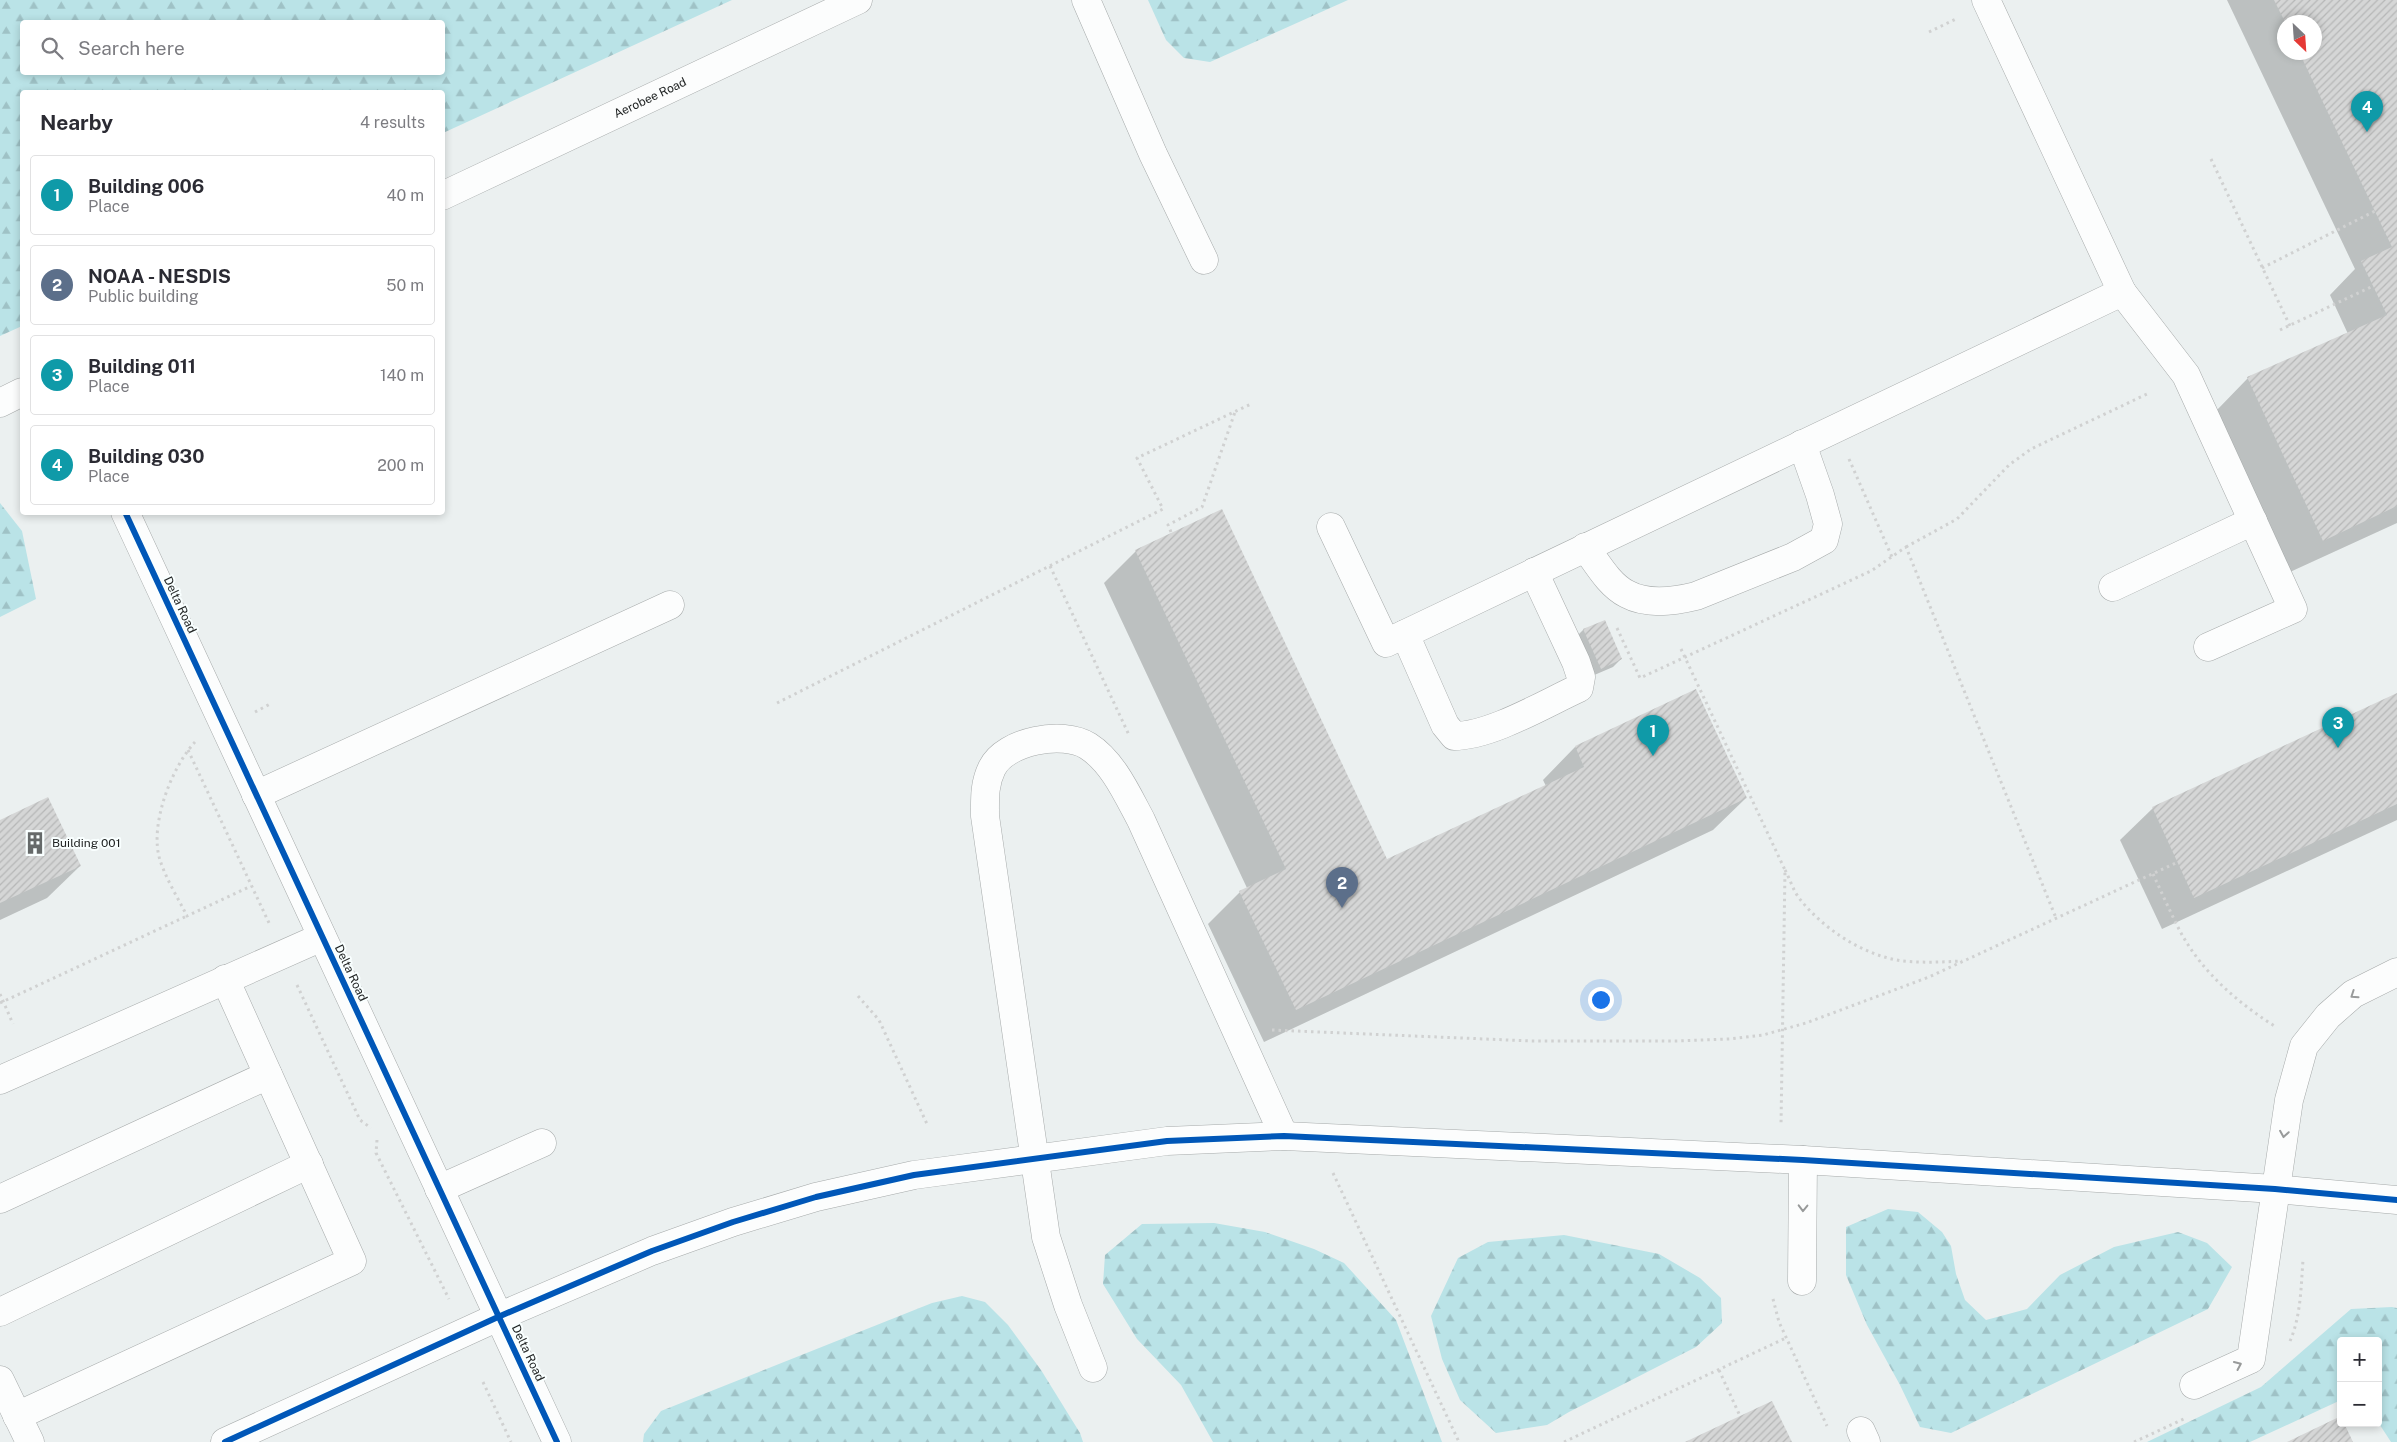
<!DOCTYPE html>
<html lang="en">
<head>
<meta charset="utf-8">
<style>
	:root { --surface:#fff; --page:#f2f2f3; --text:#2b2b33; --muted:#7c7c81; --line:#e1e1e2; --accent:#656969 }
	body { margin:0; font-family:"Public Sans",sans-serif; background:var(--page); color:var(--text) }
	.controls { position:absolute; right:15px; bottom:15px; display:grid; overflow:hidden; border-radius:5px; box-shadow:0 2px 8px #0003 }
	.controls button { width:45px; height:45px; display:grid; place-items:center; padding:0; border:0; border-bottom:1px solid var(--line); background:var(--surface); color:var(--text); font:25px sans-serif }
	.compass { position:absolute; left:2277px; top:15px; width:45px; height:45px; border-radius:50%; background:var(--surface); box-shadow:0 2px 8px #0003; rotate:155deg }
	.you { position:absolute; left:1600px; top:999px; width:18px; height:18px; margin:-12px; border:4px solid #fff; border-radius:50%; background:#1a73e8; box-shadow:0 0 0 8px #1a73e833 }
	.badge { display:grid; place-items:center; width:32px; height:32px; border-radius:50%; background:var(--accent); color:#fff; font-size:16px; font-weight:700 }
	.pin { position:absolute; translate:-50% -41px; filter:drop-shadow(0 1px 2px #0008) }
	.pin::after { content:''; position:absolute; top:26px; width:18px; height:15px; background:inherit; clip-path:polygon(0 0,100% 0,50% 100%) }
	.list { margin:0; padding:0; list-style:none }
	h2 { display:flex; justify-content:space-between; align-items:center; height:65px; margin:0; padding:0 20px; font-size:21px }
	h2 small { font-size:16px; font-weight:400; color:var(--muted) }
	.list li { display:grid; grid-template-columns:32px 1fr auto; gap:15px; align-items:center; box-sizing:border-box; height:80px; margin:0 10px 10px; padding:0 10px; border:1px solid var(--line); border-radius:5px }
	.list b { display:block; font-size:19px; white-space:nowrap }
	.list p { margin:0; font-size:16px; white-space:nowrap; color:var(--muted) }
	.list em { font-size:16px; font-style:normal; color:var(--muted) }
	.icon { flex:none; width:28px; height:28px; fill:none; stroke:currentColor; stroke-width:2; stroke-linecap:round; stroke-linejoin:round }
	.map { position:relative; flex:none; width:2397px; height:1442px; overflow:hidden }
	.search { position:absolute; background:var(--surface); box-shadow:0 2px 8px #0003; left:20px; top:20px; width:425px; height:55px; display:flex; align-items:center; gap:12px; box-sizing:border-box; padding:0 18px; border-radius:5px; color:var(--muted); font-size:19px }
	.panel { position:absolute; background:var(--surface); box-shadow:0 2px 8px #0003; left:20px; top:90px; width:425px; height:425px; border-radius:5px }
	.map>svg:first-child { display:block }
</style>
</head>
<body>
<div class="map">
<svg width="2397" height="1442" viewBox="0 0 2397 1442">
	<defs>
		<pattern id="forest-firs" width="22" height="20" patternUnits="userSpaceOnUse" patternTransform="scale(1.25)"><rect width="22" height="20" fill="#bae3e7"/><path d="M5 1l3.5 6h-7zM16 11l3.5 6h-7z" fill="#9fc2c6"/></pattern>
		<pattern id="building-hatch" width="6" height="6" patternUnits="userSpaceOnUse" patternTransform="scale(1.25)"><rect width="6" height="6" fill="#d5d6d6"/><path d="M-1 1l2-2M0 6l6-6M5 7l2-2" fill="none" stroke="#b6b7b7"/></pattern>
	</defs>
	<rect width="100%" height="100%" fill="#ebf0f0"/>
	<g fill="url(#forest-firs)" fill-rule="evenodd">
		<path d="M0 0H732L443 133 442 92H22V326L0 336ZM22 22H442V72H22Z"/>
		<polygon points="1148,0 1348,0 1210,62 1184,58 1166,40"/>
		<polygon points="0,503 22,531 36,599 0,617"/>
		<polygon points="1888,1209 1918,1212 1942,1232 1951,1246 1956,1274 1965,1300 1986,1320 2027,1309 2060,1275 2114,1247 2178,1232 2207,1243 2232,1267 2208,1309 1951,1433 1920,1427 1900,1385 1867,1325 1846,1275 1846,1227"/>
		<polygon points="1214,1223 1265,1232 1314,1249 1344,1263 1396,1320 1442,1442 1213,1442 1181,1385 1137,1339 1103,1284 1105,1255 1142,1224"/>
		<polygon points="1564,1235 1659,1254 1700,1278 1721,1298 1722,1323 1696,1347 1569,1412 1547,1425 1496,1433 1460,1400 1442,1359 1431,1316 1458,1258 1488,1242"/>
		<polygon points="962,1296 985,1302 1008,1325 1041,1370 1080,1433 1083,1442 643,1442 644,1434 661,1411 932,1303"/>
		<polygon points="2392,1307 2397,1308 2397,1442 2391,1442 2378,1422 2378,1341 2341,1341 2341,1400 2250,1442 2147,1442 2261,1387 2351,1309"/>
	</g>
	<g fill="#0003" fill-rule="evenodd">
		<path d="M2227 0H2397V523L2290 572 2216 411 2248 378 2348 334 2330 295 2355 269ZM2284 22H2314V52H2284Z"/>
		<polygon points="1136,551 1387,861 1546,786 1543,780 1575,747 1695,691 1746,798 1713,830 1264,1042 1208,924 1240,892 1247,888 1104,583"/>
		<polygon points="1604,621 1621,659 1613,667 1592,676 1575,638 1583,630"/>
		<polygon points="2397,695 2397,820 2162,929 2120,840 2153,808"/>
		<polygon points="0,821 80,866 47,898 0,920"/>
	</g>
	<g fill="url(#building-hatch)">
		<polygon points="2274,0 2397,0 2397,506 2323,541 2247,377 2387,315 2361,261 2392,247 2299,52 2314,52 2314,22 2285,22"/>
		<polygon points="1222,509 1387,859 1584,767 1575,746 1696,689 1747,798 1296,1010 1239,891 1286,869 1135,550"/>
		<polygon points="1605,620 1622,659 1601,669 1583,629"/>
		<polygon points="2397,693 2397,804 2194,898 2152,807"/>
		<polygon points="48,797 81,866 0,903 0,820"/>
		<polygon points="1772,1401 1792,1442 1685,1442 1740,1416"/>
		<polygon points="2341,1416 2341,1423 2344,1423 2353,1442 2287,1442"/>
	</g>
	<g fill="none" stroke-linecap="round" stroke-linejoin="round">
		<defs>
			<g id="minor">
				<polyline points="1086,0 1153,154 1204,260"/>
				<polyline points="1986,0 2122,292"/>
				<path id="s1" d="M442 196 858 0"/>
				<polyline points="0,403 22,392"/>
				<polyline points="125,512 557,1442"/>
				<polyline points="1331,527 1386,643 2122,292 2186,375 2293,609 2208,647"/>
				<path d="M1585 547C1597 563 1609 585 1627 594 1647 605 1676 601 1696 596L1793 557 1824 540 1828 524 1820 495 1802 444"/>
				<polyline points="2113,587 2253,521"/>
				<path d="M1405 634 1445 725 1454 736C1491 736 1544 704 1579 688L1581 677 1576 662 1534 572"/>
				<polyline points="256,795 670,605"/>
				<polyline points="0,1080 322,937"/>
				<polyline points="439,1189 542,1143"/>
				<polyline points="0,1199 268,1075"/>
				<polyline points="1802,1281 1803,1160"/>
				<polyline points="0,1312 309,1164"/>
				<path d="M1093 1368 1068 1305 1046 1237 985 816C985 799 984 784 992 768 1005 741 1063 730 1088 746 1113 762 1127 794 1141 820L1284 1136"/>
				<polyline points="0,1380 30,1442"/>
				<polyline points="2194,1385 2251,1359 2289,1100 2304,1046 2328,1016 2353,994 2397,972"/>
				<polyline points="17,1416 352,1261 225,979"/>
				<polyline points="1861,1431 1866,1442"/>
				<polyline points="225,1442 498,1317 652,1251 733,1222 816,1197 914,1175 1167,1141 1284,1136 1803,1160 2275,1189 2397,1200"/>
			</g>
		</defs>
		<use href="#minor" stroke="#a6aaaa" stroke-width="29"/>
		<g stroke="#d0d1d1" stroke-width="3" stroke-dasharray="2.5 4" stroke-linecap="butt">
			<polyline points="1929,32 1958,18"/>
			<polyline points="2211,159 2290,326"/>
			<polyline points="2262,268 2375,211"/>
			<polyline points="2280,330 2373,286"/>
			<polyline points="1849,459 1892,557"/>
			<polyline points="1171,532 1168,525 1202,507 1235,412"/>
			<polyline points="1906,547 1957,519 2009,465 2031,449 2147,394"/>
			<polyline points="1050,566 1129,735"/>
			<polyline points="1617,628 1640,678 1871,571 1906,547 2056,918"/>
			<polyline points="1681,649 1785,870 1781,1125"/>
			<polyline points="777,703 1163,509 1137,458 1251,404"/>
			<polyline points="255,712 272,703"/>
			<path d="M195 742C171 768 149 826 160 860 166 879 178 898 187 916L251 886"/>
			<polyline points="188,750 269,923"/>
			<path d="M1785 870C1790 879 1793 890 1799 898 1823 929 1864 956 1903 961 1923 963 1942 962 1962 961"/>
			<path d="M2153 874C2162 893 2171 914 2181 933 2203 973 2238 1003 2276 1027"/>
			<polyline points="297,985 360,1120 371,1128"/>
			<polyline points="0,994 13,1024"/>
			<polyline points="858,996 879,1020 927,1124"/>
			<polyline points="0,1003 187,916"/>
			<polyline points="1272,1030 1532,1041 1676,1041 1730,1039 1763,1035 1806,1023 1929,977 2178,862"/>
			<polyline points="377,1140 376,1153 449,1299"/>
			<polyline points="1333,1173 1459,1442"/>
			<polyline points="1773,1299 1779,1322 1827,1426"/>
			<path d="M2290 1341C2301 1316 2301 1286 2303 1260"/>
			<polyline points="1719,1370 1740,1416"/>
			<polyline points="483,1382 511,1442"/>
			<polyline points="1564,1442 1786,1338"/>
			<polyline points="2134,1442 2186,1418"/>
		</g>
		<use href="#minor" stroke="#fcfdfd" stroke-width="28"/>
		<defs>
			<g id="cycleway">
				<polyline points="125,512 557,1442"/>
				<polyline points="225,1442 498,1317 652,1251 733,1222 816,1197 914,1175 1167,1141 1284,1136 1803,1160 2275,1189 2397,1200"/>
			</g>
		</defs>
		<use href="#cycleway" stroke="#f9ffff" stroke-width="9"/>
		<use href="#cycleway" stroke="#0057b8" stroke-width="6"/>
	</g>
	<defs><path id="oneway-chevron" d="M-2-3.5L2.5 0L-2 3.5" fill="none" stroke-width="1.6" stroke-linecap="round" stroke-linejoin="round" transform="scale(1.25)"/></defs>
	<g stroke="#989a9a">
		<use href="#oneway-chevron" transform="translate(2354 995) rotate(146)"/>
		<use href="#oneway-chevron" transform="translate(2284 1134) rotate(99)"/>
		<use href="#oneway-chevron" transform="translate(1803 1208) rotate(91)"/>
		<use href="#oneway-chevron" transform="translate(2238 1365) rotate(-24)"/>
	</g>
	<defs>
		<symbol id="building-bare" viewBox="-9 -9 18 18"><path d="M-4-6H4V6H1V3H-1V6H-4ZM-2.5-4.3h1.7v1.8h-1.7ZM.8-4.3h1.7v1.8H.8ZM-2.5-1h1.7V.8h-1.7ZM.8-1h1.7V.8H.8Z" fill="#656969" stroke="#f9ffff" stroke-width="2.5" paint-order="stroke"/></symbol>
	</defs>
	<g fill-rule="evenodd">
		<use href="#building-bare" x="19" y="827" width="32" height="32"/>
	</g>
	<g text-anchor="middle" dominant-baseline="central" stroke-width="4" stroke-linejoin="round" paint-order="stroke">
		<g font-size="12" fill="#1d2020" stroke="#f9ffff">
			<text stroke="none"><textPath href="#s1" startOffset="230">Aerobee Road</textPath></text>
			<text transform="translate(180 605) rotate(65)">Delta Road</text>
			<text transform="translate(351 973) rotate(65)">Delta Road</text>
			<text transform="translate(528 1353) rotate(65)">Delta Road</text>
		</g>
		<g font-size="12" fill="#1d2020" stroke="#f9ffff" text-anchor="start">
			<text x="52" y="843">Building 001</text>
		</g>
	</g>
</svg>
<div class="controls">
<button>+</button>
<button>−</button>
</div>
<svg class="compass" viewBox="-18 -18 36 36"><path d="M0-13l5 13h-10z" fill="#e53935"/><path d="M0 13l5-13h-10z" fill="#7c7c81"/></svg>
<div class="you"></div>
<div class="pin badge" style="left:1653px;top:756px;background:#0f9aa8">1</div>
<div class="pin badge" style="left:1342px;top:908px;background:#5c6f8a">2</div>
<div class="pin badge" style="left:2338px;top:748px;background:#0f9aa8">3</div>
<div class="pin badge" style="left:2367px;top:132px;background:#0f9aa8">4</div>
<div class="search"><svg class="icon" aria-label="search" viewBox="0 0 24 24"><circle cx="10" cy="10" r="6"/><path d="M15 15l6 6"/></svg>Search here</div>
<section class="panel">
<h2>Nearby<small>4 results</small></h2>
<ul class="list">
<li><span class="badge" style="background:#0f9aa8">1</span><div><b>Building 006</b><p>Place</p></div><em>40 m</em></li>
<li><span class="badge" style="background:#5c6f8a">2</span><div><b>NOAA - NESDIS</b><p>Public building</p></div><em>50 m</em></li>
<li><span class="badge" style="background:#0f9aa8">3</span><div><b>Building 011</b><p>Place</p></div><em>140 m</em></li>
<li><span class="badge" style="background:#0f9aa8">4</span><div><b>Building 030</b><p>Place</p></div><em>200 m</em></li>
</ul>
</section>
</div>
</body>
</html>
